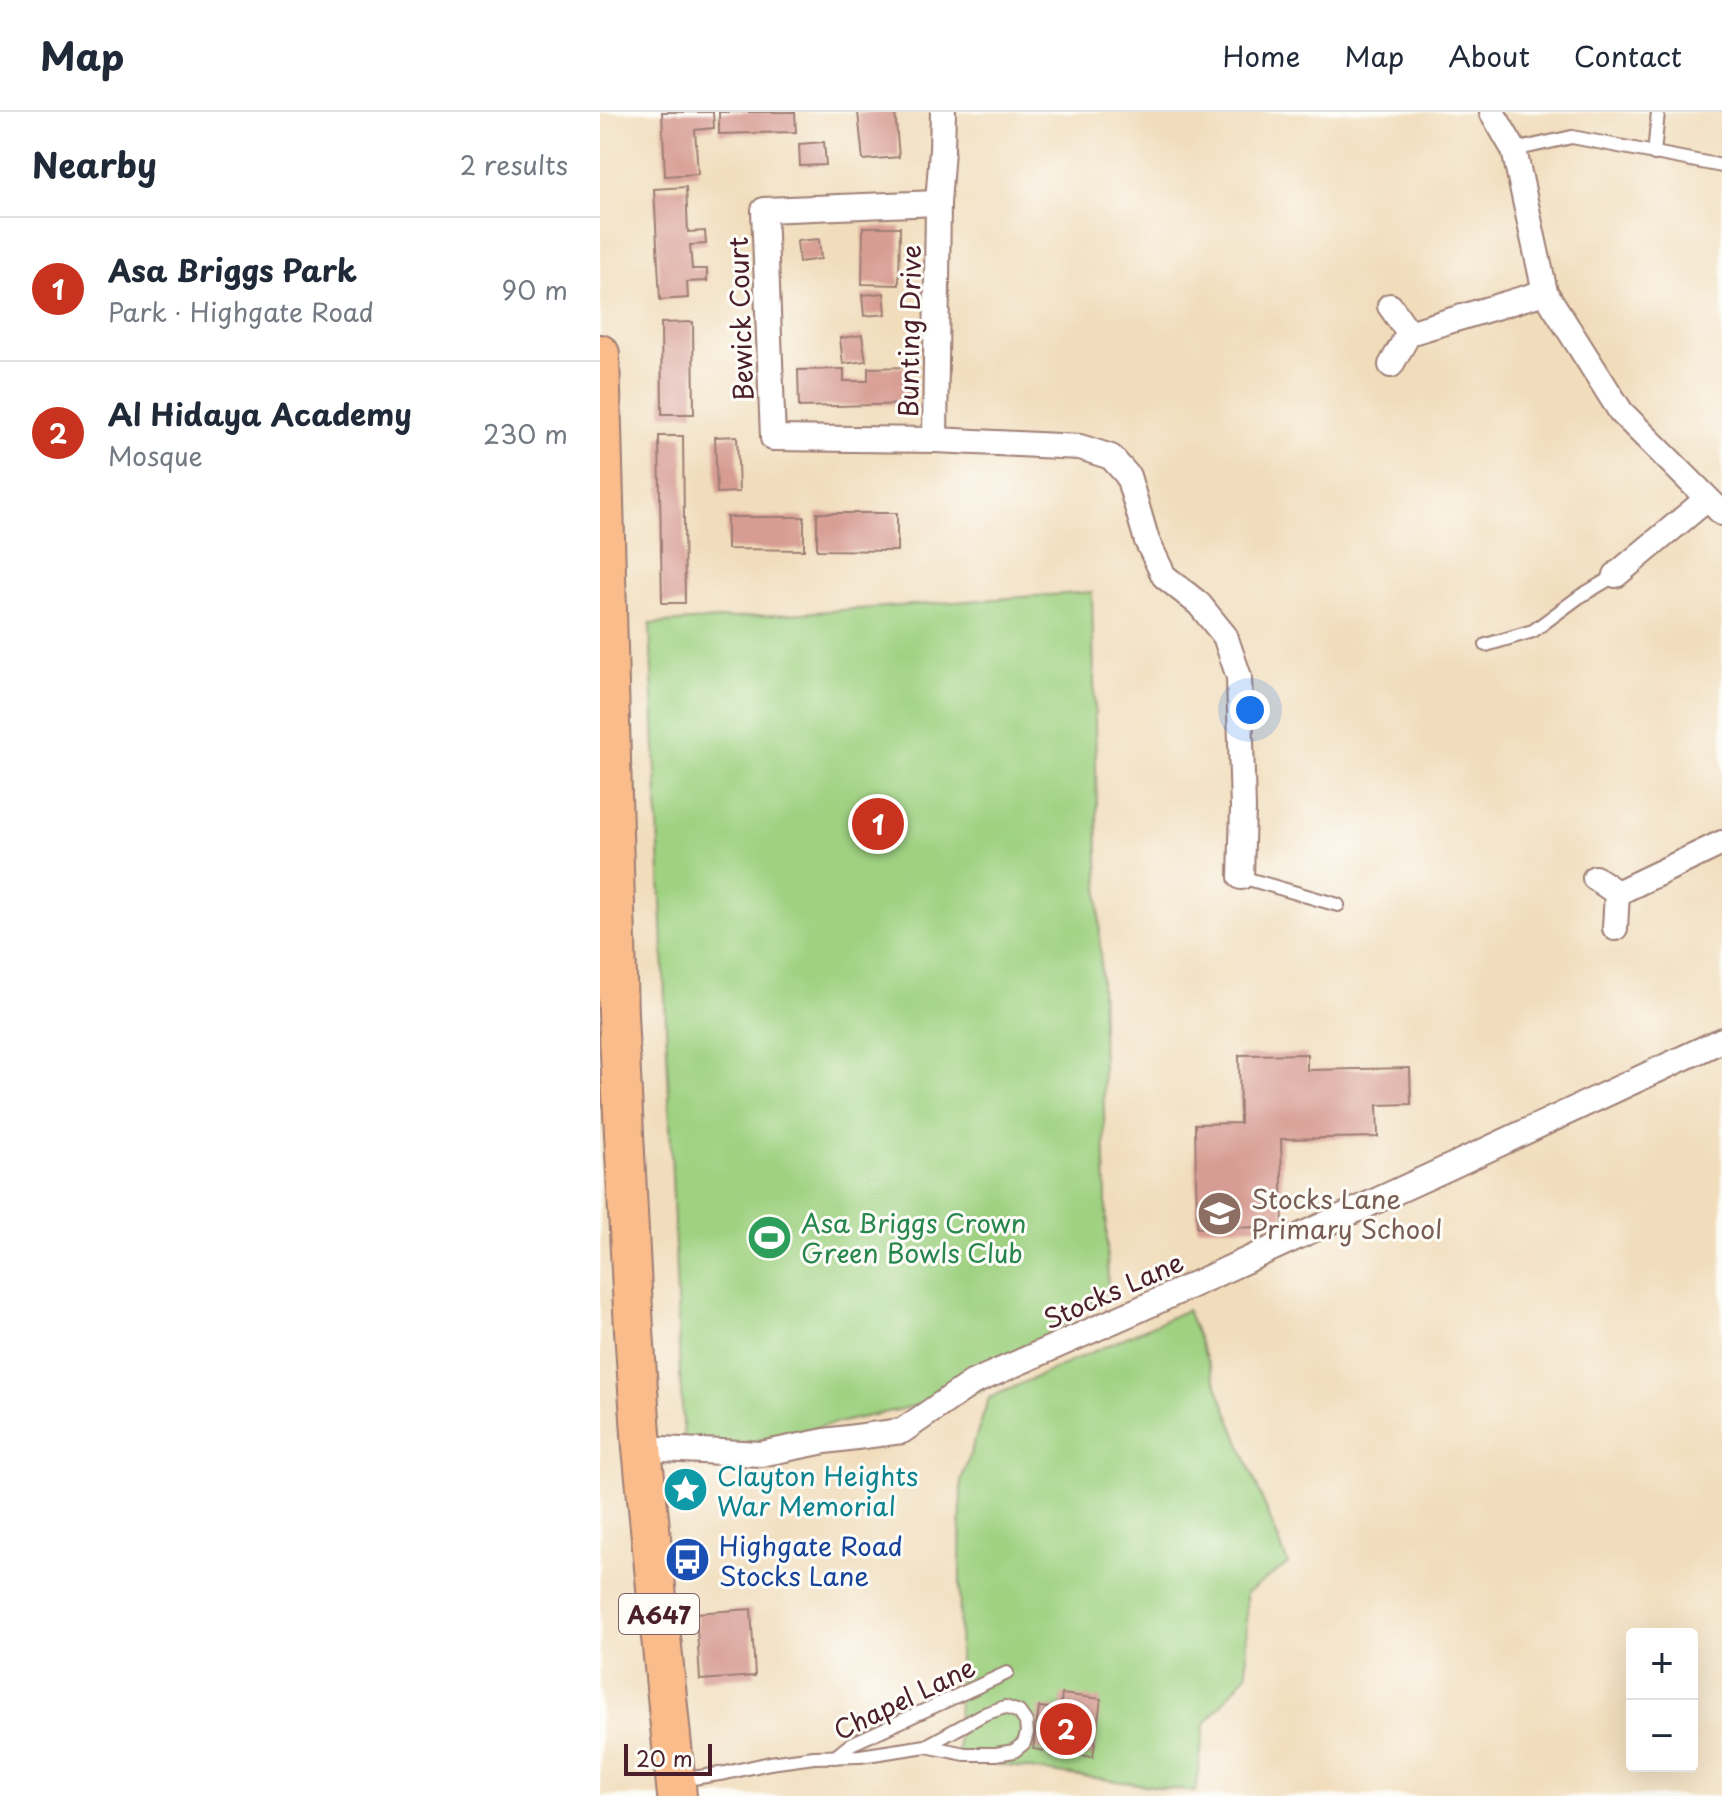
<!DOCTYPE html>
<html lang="en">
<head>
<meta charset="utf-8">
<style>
	:root { --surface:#fff; --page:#f6f6f7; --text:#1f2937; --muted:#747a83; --line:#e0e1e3; --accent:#c8321e }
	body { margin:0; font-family:"Playpen Sans",sans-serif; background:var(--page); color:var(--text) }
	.controls { position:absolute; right:24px; bottom:24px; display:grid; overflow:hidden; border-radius:8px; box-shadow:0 8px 32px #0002 }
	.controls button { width:72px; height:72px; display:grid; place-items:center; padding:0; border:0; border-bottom:2px solid var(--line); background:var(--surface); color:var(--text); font:40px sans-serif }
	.scale { position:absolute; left:24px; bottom:20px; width:88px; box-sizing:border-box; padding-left:8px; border:4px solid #4a1f2b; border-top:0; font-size:22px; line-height:28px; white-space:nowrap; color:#4a1f2b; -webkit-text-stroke:6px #fdfcf7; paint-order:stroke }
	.you { position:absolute; left:650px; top:598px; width:28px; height:28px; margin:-20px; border:6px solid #fff; border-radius:50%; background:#1a73e8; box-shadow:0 0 0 12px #1a73e833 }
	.badge { display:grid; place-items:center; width:52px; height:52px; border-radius:50%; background:var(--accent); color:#fff; font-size:26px; font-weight:700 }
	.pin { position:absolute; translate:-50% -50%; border:4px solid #fff; box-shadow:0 2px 8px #0006 }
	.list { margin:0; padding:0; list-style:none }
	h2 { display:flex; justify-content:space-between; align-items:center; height:104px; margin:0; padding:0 32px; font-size:34px }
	h2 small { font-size:26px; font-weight:400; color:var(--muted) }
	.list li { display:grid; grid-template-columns:52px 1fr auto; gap:24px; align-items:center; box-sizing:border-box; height:144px; padding:0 32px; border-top:2px solid var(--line) }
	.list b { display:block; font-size:30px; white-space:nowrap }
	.list p { margin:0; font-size:26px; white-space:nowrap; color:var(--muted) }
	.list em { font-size:26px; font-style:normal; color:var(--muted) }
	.map { position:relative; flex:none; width:1122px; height:1684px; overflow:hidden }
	header { display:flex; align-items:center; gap:48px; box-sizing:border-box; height:112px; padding:0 40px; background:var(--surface); border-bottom:2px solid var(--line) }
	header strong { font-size:38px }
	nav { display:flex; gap:44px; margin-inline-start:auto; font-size:28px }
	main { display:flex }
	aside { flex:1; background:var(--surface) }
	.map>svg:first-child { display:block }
</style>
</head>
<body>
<header>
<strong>Map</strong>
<nav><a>Home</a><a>Map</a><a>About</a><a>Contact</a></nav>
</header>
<main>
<aside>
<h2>Nearby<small>2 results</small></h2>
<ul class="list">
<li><span class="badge">1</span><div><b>Asa Briggs Park</b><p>Park · Highgate Road</p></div><em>90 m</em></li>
<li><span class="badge">2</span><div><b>Al Hidaya Academy</b><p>Mosque</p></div><em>230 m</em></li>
</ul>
</aside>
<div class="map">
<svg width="1122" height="1684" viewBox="0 0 1122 1684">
	<rect width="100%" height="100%" fill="#fdfcf7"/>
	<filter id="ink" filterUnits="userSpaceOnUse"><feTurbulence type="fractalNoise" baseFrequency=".0125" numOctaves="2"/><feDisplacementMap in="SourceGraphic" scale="16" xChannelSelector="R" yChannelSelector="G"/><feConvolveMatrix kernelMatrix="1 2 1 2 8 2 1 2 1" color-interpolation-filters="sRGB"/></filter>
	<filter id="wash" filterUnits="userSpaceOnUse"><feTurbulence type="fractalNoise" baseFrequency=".006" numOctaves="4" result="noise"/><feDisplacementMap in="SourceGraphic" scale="32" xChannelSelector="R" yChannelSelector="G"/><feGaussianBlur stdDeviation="1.8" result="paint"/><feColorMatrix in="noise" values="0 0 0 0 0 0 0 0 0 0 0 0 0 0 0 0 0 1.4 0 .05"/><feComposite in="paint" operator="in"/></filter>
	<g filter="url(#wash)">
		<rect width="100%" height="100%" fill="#f1ddbc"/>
		<g fill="#9fd181" stroke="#747856" stroke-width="2">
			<polygon points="492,480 508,1177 380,1280 85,1344 80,1262 50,512"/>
			<polygon points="587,1198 688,1452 646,1481 647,1562 605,1612 595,1680 358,1647 361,1369 389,1286"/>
		</g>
		<g id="blocks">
			<g fill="#d79c93">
				<polygon points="62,0 113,0 114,16 95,18 98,62 65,64"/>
				<polygon points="119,0 195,0 196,20 119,22"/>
				<polygon points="258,0 295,0 299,45 263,48"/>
				<polygon points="224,30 226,53 200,54 199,32"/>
				<polygon points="86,75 88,120 105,119 106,132 90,133 92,157 107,157 107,169 87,170 88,186 60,188 54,77"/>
				<polygon points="263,115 300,115 299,173 262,172"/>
				<polygon points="219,127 221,147 199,150 197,129"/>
				<polygon points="284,181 286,202 264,204 262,183"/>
				<polygon points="93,210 94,302 62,302 61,211"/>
				<polygon points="262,223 266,249 243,252 240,226"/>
				<polygon points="309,255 310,292 199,295 198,258 244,257 244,269 268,269 268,256"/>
				<polygon points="59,324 83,324 85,491 62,491"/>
				<polygon points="137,324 139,380 117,381 115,325"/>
				<polygon points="217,401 297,401 297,439 217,438"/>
				<polygon points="127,405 204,405 204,438 127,437"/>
				<polygon points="707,942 707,958 810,956 811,992 777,993 778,1025 681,1027 683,1115 597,1116 595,1012 640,1011 639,943"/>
				<polygon points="151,1497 155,1564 100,1568 96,1501"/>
				<polygon points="462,1582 501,1587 493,1645 465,1641 464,1646 451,1644 451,1640 433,1637 439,1595 460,1597"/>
			</g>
		</g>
	</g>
	<g filter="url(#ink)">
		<use href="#blocks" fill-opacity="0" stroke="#9e7e74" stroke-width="2"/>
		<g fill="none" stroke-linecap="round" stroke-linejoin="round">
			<defs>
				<g id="service">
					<polyline points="914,38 972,25 1122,54"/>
					<polyline points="1054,42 1058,0"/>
					<polyline points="886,533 933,519 979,485 1016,463"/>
					<polyline points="641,765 738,793"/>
					<polyline points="235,1645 251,1632 407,1561"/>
					<polyline points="79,1668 126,1661 170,1651 214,1645 260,1644 326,1634 384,1602 405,1595 419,1600 426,1610 427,1621 424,1631 414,1639 396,1642 365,1642 326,1634"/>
				</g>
				<g id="minor">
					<polyline points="892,0 914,38 945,180 1021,300 1122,401"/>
					<polyline points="338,91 164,98 173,326 335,328 480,335 511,345 528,364 547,429 564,464 599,492 625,524 639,565 643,696 641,765"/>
					<polyline points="790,194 809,221 791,253"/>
					<polyline points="809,221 945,180"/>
					<polyline points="335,328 338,91 342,38 343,0"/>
					<polyline points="1016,463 1107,387"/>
					<polyline points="995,766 1017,781"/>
					<polyline points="1015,816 1017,781 1122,731"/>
					<polyline points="42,1336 161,1342 225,1329 302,1319 372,1271 538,1198 852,1054 1122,928"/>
				</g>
				<polyline id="primary" points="0,242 18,903 34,1218 42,1336 77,1684"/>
			</defs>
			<use href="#service" stroke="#9e7e74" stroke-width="16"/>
			<use href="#minor" stroke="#9e7e74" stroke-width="28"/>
			<use href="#primary" stroke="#9e7e74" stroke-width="42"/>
			<use href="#service" stroke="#fff" stroke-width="12"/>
			<use href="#minor" stroke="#fff" stroke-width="24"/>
			<use href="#primary" stroke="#f9bc8a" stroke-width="38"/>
		</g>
	</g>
	<defs>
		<symbol id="school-disc" viewBox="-11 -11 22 22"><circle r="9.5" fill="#8d6e63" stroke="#fdfcf7"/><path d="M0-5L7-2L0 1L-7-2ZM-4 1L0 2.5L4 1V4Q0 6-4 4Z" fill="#fff"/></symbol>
		<symbol id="stadium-disc" viewBox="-11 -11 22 22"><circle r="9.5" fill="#2e9e5b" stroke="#fdfcf7"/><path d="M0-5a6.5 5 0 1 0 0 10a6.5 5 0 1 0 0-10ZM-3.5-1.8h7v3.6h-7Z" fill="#fff"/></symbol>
		<symbol id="sight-disc" viewBox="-11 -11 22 22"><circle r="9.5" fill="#0f9aa8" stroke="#fdfcf7"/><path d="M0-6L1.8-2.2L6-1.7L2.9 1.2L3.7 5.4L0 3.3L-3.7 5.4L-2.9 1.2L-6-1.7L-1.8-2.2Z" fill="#fff"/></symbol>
		<symbol id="bus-disc" viewBox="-11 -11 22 22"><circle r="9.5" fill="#1a4fb4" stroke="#fdfcf7"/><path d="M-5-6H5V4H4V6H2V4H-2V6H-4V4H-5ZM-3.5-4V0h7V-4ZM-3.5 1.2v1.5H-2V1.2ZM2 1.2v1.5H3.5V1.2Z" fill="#fff"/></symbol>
	</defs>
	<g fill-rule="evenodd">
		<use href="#school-disc" x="594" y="1076" width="51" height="51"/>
		<use href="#stadium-disc" x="144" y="1100" width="51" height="51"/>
		<use href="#sight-disc" x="60" y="1352" width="51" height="51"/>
		<use href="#bus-disc" x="62" y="1422" width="51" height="51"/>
	</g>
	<g text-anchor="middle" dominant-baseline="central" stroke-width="6" stroke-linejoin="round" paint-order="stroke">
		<rect fill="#fdfcf7" stroke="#806168" stroke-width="2" x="19" y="1482" width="80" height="40" rx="6"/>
		<g font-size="24" font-weight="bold" fill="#4a1f2b">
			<text x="59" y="1502">A647</text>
		</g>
		<g font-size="26" fill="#4a1f2b" stroke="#fdfcf7">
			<text transform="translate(140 207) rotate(-92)">Bewick Court</text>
			<text transform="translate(309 219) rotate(-89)">Bunting Drive</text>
			<text transform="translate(513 1178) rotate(-24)">Stocks Lane</text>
			<text transform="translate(304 1586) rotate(-26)">Chapel Lane</text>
		</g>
		<g font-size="26" fill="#785e54" stroke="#fdfcf7" text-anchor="start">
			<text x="651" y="1086">Stocks Lane<tspan x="651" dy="30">Primary School</tspan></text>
		</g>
		<g font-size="26" fill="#27864d" stroke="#fdfcf7" text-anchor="start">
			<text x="201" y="1110">Asa Briggs Crown<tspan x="201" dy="30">Green Bowls Club</tspan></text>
		</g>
		<g font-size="26" fill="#0d838f" stroke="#fdfcf7" text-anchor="start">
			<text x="117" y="1363">Clayton Heights<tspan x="117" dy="30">War Memorial</tspan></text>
		</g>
		<g font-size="26" fill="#164399" stroke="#fdfcf7" text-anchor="start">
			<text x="119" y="1433">Highgate Road<tspan x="119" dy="30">Stocks Lane</tspan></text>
		</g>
	</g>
</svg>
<div class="controls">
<button>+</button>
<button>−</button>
</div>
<div class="scale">20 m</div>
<div class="you"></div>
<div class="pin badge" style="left:278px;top:712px">1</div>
<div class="pin badge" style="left:466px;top:1617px">2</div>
</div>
</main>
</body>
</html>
